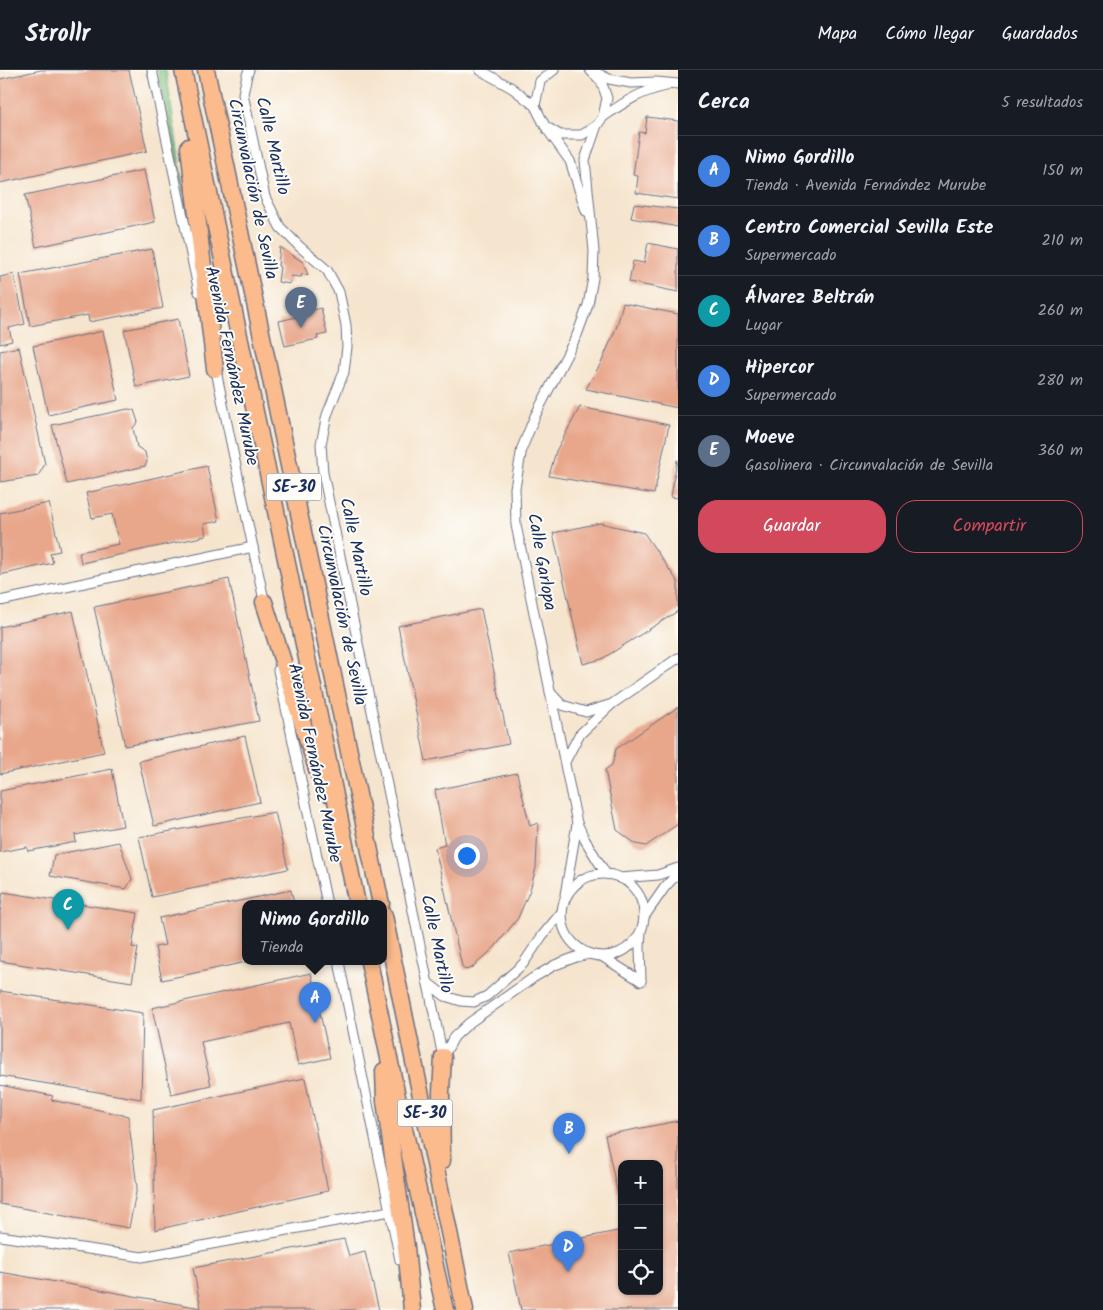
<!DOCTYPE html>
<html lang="es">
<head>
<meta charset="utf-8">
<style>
	:root { --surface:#171b24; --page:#20242c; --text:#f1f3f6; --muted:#9ea1a6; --line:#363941; --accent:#d1495b }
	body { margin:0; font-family:Kalam,sans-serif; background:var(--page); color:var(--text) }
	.controls { position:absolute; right:15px; bottom:15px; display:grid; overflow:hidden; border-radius:10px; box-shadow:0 1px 4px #0004 }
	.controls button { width:45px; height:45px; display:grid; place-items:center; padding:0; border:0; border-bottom:1px solid var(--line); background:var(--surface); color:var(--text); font:25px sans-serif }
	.you { position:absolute; left:466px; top:785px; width:18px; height:18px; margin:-12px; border:4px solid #fff; border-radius:50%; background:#1a73e8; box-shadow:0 0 0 8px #1a73e833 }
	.badge { display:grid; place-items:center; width:32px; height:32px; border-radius:50%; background:var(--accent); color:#fff; font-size:16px; font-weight:700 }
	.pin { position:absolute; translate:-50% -41px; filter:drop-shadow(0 1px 2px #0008) }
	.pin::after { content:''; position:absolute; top:26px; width:18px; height:15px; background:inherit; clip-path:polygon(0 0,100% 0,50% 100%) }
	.popup { position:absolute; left:242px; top:830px; width:145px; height:65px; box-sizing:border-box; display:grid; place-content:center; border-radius:10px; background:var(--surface); filter:drop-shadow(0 1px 4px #0005); font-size:16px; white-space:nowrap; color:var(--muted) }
	.popup b { font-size:19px; color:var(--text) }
	.popup::after { content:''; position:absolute; left:50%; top:100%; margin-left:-10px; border:10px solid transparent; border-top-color:var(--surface) }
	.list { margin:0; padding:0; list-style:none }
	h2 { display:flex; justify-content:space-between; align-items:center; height:65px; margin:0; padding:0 20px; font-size:21px }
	h2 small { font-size:16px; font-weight:400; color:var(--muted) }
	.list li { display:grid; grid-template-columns:32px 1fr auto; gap:15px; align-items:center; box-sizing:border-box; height:70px; padding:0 20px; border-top:1px solid var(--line) }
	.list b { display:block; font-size:19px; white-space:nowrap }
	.list p { margin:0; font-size:16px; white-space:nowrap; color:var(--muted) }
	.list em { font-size:16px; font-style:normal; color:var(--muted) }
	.actions { display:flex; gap:10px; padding:15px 20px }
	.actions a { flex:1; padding:11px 0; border:1px solid var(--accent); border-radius:20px; text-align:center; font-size:18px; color:var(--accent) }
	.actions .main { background:var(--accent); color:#fff }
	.icon { flex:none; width:28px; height:28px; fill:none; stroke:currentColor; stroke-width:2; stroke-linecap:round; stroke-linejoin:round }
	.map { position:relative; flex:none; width:678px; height:1240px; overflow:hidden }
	header { display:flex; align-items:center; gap:30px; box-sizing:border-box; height:70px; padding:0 25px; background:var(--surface); border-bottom:1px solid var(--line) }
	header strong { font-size:24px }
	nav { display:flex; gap:28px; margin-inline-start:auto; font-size:18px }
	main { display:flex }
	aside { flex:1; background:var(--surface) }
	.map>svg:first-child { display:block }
</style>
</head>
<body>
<header>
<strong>Strollr</strong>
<nav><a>Mapa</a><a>Cómo llegar</a><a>Guardados</a></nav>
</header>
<main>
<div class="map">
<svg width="678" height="1240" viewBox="0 0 678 1240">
	<rect width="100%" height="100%" fill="#fdfcf7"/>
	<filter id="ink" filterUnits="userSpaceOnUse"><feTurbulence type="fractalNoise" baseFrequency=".02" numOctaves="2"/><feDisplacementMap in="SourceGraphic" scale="10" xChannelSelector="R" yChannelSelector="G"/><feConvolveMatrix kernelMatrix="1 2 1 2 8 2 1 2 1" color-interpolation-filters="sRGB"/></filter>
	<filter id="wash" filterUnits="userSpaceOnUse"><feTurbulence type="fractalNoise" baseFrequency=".0096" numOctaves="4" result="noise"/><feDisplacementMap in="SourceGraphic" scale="20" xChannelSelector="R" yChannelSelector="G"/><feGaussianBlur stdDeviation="1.12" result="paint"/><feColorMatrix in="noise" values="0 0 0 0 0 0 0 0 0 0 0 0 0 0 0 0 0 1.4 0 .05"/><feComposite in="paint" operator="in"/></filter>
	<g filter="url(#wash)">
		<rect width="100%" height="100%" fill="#f6e5ce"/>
		<polygon fill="#83c984" stroke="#4f7c71" points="158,0 166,0 186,136"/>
		<g id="blocks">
			<g fill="#e8a68a">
				<polygon points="41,0 129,0 147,81 0,113 0,9"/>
				<polygon points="647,47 678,51 678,129 636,123 638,106 633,105 639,62 645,63"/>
				<polygon points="144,100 155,152 36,177 25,125"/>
				<polygon points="634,134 678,139 678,157 631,148"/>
				<polygon points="648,173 678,179 678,222 629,212 633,191 644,193"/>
				<polygon points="280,177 303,192 308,205 302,204 301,207 291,206 290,214 278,212 280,197 278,196"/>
				<polygon points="152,179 163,238 89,252 88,245 30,256 20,204"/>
				<polygon points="14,204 25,254 9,258 12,271 0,274 0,207"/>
				<polygon points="623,233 678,244 678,338 586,319 602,291 617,256"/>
				<polygon points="321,238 327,264 317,266 318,269 285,276 279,251 310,244 309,241"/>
				<polygon points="178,249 189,306 136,317 124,260"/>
				<polygon points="103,261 118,330 48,345 33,276"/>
				<polygon points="19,277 45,394 38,406 0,412 0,281"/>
				<polygon points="580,337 669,355 654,424 549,406 556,381"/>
				<polygon points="128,339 134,340 138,352 133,358 137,377 145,382 147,392 145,396 67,414 52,355"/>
				<polygon points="677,390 678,390 678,428 671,427"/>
				<polygon points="207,396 219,451 204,454 206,466 81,493 79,482 119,474 112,444 92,448 86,423"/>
				<polygon points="49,433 60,481 50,483 53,493 0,505 0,443"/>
				<polygon points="600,453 644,463 678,512 678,541 602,589 583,594 553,463"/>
				<polygon points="229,509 259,651 125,676 94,537"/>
				<polygon points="481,539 509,674 426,691 398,556"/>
				<polygon points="73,541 104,682 0,704 0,557"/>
				<polygon points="678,637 678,754 646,776 636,774 617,760 605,700 612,695 616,679"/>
				<polygon points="245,666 260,732 154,756 139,691"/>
				<polygon points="112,699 123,756 75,765 76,772 28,781 27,777 0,782 0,721"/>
				<polygon points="517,703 530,756 538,753 536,798 530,820 518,848 495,877 472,898 465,900 462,896 435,778 445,775 435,720"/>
				<polygon points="275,742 288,799 152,827 139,767"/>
				<polygon points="119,772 132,809 126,819 50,806 54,785"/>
				<polygon points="291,820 294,834 246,834 246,892 162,910 155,877 165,875 159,848"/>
				<polygon points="3,822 138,843 132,877 138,878 132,912 0,891 0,843"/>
				<polygon points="311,903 330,988 298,995 289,953 201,972 211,1015 171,1024 152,938"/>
				<polygon points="0,921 143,943 141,1029 0,1006"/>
				<polygon points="305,1008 328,1121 155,1160 153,1040"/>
				<polygon points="0,1015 53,1026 51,1030 128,1046 137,1117 129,1158 0,1134"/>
				<polygon points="678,1051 678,1240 521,1240 509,1183 622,1160 622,1221 659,1221 659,1094 622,1094 621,1139 605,1065"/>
				<polygon points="344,1169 349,1186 365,1182 379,1240 0,1240 0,1202 201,1238 193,1198"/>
			</g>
		</g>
	</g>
	<g filter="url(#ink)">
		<use href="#blocks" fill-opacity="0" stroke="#686f85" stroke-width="1"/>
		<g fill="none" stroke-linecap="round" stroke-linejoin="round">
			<defs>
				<g id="street">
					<polyline points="152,0 199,222"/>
					<polyline points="249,0 247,5 243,24 265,127 280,157 300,177 327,200 339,222 346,255 347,277 344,302 327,345 321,374 323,403 443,987"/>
					<polyline points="480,0 512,18 535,36"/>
					<polyline points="554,0 540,11 535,36 545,56 560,65 582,65 597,55 603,47 607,28 601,11 590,0"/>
					<polyline points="595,2 609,9 631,13 656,12 678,14"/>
					<path d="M603 47C625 32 639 22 666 16"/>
					<polyline points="597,55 585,90 594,181 593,208 588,235 577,265 535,346 522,378 515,418 516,455 577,753 585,770 606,804"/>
					<polyline points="547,59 570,91 586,141"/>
					<polyline points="215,296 265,535"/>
					<polyline points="0,531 253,477"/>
					<polyline points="278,600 327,834"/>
					<polyline points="550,622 562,635 586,642 609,635"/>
					<polyline points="565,692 579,665 612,634 678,588"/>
					<circle cx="603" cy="845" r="41"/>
					<polyline points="620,808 658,805 678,798"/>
					<polyline points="565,825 577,754"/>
					<polyline points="644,847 665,817 678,803"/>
					<polyline points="641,861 640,877 641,911"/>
					<polyline points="603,887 641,911"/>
					<polyline points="339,892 400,1190"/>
					<polyline points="427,912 445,926 461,931 474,932 487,926 523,894 542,866 561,843"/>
					<polyline points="443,987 454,967 469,953 533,908 555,895 576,887 589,884"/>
					<polyline points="0,1166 142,1187 390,1141"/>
				</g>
				<g id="highway">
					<polyline points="183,0 313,617 357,834"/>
					<polyline points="206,0 381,834"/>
					<polyline points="189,77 215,299"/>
					<polyline points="264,532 318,702 328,723"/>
					<polyline points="384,846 465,1240"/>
					<polyline points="369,892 400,1041 445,1240"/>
					<polyline points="384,1001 385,1031 406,1177 412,1240"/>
					<polyline points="442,1091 441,1022 443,987"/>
				</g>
			</defs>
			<use href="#street" stroke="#686f85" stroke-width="11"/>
			<use href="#highway" stroke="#686f85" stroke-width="19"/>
			<use href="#street" stroke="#fff" stroke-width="9"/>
			<use href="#highway" stroke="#fbbb8c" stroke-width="16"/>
		</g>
	</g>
	<g text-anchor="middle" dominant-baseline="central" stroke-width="4" stroke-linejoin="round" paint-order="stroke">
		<g fill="#fdfcf7" stroke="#5f6c8c" stroke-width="1">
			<rect x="266.5" y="403.5" width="55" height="27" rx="4"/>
			<rect x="397.5" y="1029.5" width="55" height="27" rx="4"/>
		</g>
		<g font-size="16" font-weight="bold" fill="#1b2f5e">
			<text x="294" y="417">SE-30</text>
			<text x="425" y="1043">SE-30</text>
		</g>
		<g font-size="18" fill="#1b2f5e" stroke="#fdfcf7">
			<text transform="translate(272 76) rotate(77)">Calle Martillo</text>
			<text transform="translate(252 119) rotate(78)">Circunvalación de Sevilla</text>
			<text transform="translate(231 296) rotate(78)">Avenida Fernández Murube</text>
			<text transform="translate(355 477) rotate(78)">Calle Martillo</text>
			<text transform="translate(541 492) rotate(80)">Calle Garlopa</text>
			<text transform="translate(341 545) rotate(78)">Circunvalación de Sevilla</text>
			<text transform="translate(314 693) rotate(78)">Avenida Fernández Murube</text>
			<text transform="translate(436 874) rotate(78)">Calle Martillo</text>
		</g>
	</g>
</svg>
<div class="controls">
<button>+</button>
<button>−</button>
<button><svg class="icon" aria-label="locate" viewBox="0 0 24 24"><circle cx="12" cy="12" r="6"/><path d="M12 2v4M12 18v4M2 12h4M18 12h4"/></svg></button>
</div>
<div class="you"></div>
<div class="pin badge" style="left:315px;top:953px;background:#3f7fe0">A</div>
<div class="popup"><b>Nimo Gordillo</b>Tienda</div>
<div class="pin badge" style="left:569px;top:1084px;background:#3f7fe0">B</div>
<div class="pin badge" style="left:68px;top:860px;background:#0f9aa8">C</div>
<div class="pin badge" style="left:568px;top:1202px;background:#3f7fe0">D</div>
<div class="pin badge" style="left:301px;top:258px;background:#5c6f8a">E</div>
</div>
<aside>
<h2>Cerca<small>5 resultados</small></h2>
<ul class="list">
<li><span class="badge" style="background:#3f7fe0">A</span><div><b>Nimo Gordillo</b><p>Tienda · Avenida Fernández Murube</p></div><em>150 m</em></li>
<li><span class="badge" style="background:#3f7fe0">B</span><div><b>Centro Comercial Sevilla Este</b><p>Supermercado</p></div><em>210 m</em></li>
<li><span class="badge" style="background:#0f9aa8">C</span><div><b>Álvarez Beltrán</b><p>Lugar</p></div><em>260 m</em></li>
<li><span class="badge" style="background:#3f7fe0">D</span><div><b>Hipercor</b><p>Supermercado</p></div><em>280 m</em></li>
<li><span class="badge" style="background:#5c6f8a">E</span><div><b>Moeve</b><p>Gasolinera · Circunvalación de Sevilla</p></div><em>360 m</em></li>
</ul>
<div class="actions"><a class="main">Guardar</a><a>Compartir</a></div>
</aside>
</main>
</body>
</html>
